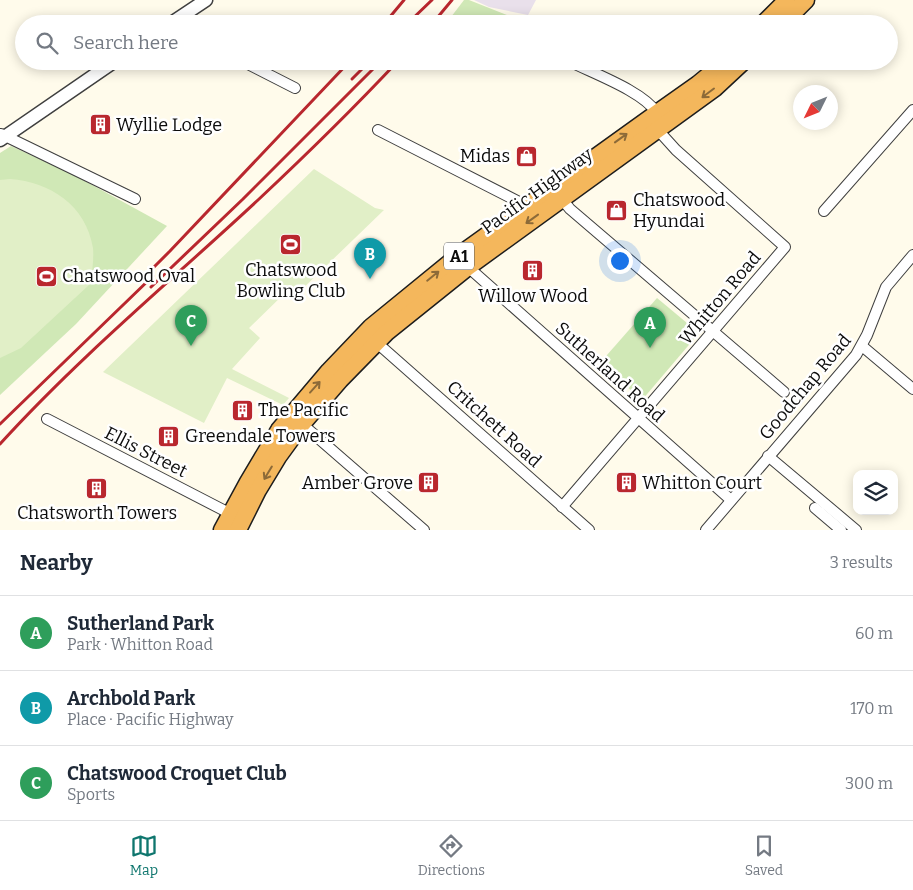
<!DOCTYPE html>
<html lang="en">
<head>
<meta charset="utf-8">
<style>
	:root { --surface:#fff; --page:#f6f6f7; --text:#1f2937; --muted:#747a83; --line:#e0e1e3; --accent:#0f766e }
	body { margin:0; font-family:Bitter,serif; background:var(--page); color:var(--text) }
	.controls { position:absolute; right:15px; bottom:15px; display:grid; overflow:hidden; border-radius:10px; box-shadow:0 2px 12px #0003 }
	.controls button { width:45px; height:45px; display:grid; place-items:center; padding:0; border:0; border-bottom:1px solid var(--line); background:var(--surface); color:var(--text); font:25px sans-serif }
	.compass { position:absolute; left:793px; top:85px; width:45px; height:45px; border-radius:50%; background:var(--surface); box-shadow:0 2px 12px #0003; rotate:227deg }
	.you { position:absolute; left:619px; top:260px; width:18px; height:18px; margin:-12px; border:4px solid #fff; border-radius:50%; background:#1a73e8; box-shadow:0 0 0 8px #1a73e833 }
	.badge { display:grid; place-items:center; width:32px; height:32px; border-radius:50%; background:var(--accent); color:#fff; font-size:16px; font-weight:700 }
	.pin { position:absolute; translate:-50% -41px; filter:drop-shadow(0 1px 2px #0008) }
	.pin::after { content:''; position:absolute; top:26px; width:18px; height:15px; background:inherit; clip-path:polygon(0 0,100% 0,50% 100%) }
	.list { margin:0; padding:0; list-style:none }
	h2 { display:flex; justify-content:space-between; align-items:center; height:65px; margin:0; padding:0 20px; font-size:21px }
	h2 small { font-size:16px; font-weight:400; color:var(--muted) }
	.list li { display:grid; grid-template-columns:32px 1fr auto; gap:15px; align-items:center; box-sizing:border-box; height:75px; padding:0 20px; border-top:1px solid var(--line) }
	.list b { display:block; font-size:19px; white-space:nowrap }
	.list p { margin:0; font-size:16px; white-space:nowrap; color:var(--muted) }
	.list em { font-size:16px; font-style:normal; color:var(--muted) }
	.icon { flex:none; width:28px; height:28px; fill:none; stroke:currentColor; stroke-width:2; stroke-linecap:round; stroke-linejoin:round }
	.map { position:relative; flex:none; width:913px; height:530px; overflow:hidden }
	.search { position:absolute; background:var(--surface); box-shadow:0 2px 12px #0003; left:15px; right:15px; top:15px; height:55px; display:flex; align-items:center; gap:12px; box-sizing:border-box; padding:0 18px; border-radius:28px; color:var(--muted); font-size:19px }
	.sheet { height:290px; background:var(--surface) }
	nav { display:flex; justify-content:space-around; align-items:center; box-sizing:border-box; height:70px; border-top:1px solid var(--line); background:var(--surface); font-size:14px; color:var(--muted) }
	nav a { display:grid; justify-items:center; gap:2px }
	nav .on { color:var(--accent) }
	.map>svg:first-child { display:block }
</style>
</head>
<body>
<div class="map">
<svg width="913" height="530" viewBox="0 0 913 530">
	<rect width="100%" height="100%" fill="#fffbeb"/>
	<polygon fill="#e9e0eb" points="474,0 536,0 528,15 489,7"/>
	<g fill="#d0e8b6">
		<polygon points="464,0 469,0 522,21 519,24 465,24 451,17"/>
		<polygon points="11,146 74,175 167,226 76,324 0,395 0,153"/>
		<polygon points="657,298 699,333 642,400 600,363"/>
	</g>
	<g fill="#e1efc7">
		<polygon points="314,169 375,208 384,210 296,295 287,291 249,328 260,338 232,369 289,398 283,405 227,378 204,423 103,372"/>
		<path d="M10 179C50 182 86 205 93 248 94 259 92 271 91 283L89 285 21 348 0 358V180Z"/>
	</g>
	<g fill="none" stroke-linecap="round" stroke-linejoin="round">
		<defs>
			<g id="minor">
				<polyline points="242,61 295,88"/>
				<path d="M569 61C592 73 643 91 657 113"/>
				<polyline points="378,130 527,206"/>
				<polyline points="1,134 135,199"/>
				<polyline points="561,198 570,209 784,392"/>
				<polyline points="824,211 913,110"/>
				<polyline points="468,267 731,500"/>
				<polyline points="376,342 589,530"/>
				<polyline points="862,346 913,389"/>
				<polyline points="47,419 231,514"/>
				<polyline points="302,424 424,530"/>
				<polyline points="768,456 856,530"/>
				<polyline points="562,507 785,247 676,150 657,129"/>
				<polyline points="815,508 841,530"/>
				<polyline points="706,530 856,355 867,335 886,287 913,255"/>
			</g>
			<g id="tertiary">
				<polyline points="170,24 206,0"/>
				<polyline points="0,140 115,61"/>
			</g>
			<g id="trunk">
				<polyline points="763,24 787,0"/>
				<polyline points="782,24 806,0"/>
				<polyline points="222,530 248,482 279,430 329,371 371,327 458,256 657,113 698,84 726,61"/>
				<polyline points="238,530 258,490 278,457 302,424 340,380 387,332 468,267 715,88 744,61"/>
			</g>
		</defs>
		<use href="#minor" stroke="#3f3f3f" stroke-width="12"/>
		<use href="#tertiary" stroke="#3f3f3f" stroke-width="15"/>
		<use href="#trunk" stroke="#1d1d1d" stroke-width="19"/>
		<use href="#minor" stroke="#fff" stroke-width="10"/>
		<use href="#tertiary" stroke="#fff" stroke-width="12"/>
		<use href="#trunk" stroke="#f4b75c" stroke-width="16"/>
		<g stroke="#b9272e" stroke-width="3">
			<polyline points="384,24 404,0"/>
			<polyline points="407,24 432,0"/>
			<polyline points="432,24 452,0"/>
			<polyline points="352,79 370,61"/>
			<polyline points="143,278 170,251 350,61"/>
			<polyline points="151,287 243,199 381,61"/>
			<polyline points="0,424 153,276"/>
			<path d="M0 444C80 356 172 280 258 200 306 155 353 109 398 61"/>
		</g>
	</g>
	<defs><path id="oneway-shaft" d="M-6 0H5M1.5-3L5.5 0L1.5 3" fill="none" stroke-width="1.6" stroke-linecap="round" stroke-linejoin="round" transform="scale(1.25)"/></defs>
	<g stroke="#8c6a38">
		<use href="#oneway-shaft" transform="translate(708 93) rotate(143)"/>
		<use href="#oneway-shaft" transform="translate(621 138) rotate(-36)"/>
		<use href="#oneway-shaft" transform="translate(532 219) rotate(144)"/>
		<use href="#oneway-shaft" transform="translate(433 276) rotate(-39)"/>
		<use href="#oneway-shaft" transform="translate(315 387) rotate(-48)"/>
		<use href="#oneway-shaft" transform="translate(268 473) rotate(121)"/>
	</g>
	<defs>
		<symbol id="building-square" viewBox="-11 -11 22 22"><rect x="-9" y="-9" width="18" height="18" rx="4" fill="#b9272e" stroke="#fff"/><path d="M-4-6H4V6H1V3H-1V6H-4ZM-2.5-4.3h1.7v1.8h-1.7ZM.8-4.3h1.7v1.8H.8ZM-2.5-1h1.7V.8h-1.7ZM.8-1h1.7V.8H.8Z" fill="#fff"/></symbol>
		<symbol id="shop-square" viewBox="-11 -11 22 22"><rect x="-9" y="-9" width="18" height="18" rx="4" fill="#b9272e" stroke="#fff"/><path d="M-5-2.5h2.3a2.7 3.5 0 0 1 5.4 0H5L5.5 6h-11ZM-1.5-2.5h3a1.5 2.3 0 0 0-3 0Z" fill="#fff"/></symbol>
		<symbol id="stadium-square" viewBox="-11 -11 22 22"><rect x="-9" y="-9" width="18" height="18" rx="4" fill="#b9272e" stroke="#fff"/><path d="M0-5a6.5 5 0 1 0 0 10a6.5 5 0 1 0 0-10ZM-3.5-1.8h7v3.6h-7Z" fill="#fff"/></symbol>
	</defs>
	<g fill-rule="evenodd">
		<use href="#building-square" x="88" y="112" width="25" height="25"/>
		<use href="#shop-square" x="514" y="144" width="25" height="25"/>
		<use href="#shop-square" x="604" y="198" width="25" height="25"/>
		<use href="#stadium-square" x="278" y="232" width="25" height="25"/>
		<use href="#building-square" x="520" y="258" width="25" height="25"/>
		<use href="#stadium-square" x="34" y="264" width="25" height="25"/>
		<use href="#building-square" x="230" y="398" width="25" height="25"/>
		<use href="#building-square" x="156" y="424" width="25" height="25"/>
		<use href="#building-square" x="416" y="470" width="25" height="25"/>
		<use href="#building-square" x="614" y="470" width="25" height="25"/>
		<use href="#building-square" x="84" y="476" width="25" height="25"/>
	</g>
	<g text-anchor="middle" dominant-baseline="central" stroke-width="5" stroke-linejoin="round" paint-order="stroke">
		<rect fill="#fff" stroke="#555" stroke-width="1" x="444" y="242.5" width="30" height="27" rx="4"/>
		<g font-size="16" font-weight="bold" fill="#0c0c0c">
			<text x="459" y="256">A1</text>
		</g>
		<g font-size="18" fill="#0c0c0c" stroke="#fff" text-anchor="start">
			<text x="116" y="125">Wyllie Lodge</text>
			<text x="510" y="156" text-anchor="end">Midas</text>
			<text x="633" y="200">Chatswood<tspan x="633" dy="21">Hyundai</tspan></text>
			<text x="291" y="270" text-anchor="middle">Chatswood<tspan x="291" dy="21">Bowling Club</tspan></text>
			<text x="62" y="276">Chatswood Oval</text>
			<text x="533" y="296" text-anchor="middle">Willow Wood</text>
			<text x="258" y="410">The Pacific</text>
			<text x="185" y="436">Greendale Towers</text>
			<text x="413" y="483" text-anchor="end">Amber Grove</text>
			<text x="642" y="483">Whitton Court</text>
			<text x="97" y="513" text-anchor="middle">Chatsworth Towers</text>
		</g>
		<g font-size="18" fill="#0c0c0c" stroke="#fff">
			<text transform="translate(537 191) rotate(-36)">Pacific Highway</text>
			<text transform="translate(720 298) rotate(-50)">Whitton Road</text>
			<text transform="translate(610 372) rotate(42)">Sutherland Road</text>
			<text transform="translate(805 387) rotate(-50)">Goodchap Road</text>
			<text transform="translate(494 424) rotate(42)">Critchett Road</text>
			<text transform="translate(146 452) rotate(27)">Ellis Street</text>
		</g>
	</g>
</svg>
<div class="controls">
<button><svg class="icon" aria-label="layers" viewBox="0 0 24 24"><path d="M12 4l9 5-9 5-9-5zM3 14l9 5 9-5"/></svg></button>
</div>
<svg class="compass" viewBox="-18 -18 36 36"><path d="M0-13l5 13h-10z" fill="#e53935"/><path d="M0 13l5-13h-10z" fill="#747a83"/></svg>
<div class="you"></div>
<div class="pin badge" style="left:650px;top:348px;background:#2e9e5b">A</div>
<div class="pin badge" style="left:370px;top:279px;background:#0f9aa8">B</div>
<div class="pin badge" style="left:191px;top:346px;background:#2e9e5b">C</div>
<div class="search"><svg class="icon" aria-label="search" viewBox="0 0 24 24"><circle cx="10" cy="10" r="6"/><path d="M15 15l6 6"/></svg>Search here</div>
</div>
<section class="sheet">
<h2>Nearby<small>3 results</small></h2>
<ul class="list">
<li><span class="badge" style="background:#2e9e5b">A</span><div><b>Sutherland Park</b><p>Park · Whitton Road</p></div><em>60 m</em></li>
<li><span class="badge" style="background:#0f9aa8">B</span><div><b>Archbold Park</b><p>Place · Pacific Highway</p></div><em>170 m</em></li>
<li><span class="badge" style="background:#2e9e5b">C</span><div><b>Chatswood Croquet Club</b><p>Sports</p></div><em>300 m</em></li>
</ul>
</section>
<nav>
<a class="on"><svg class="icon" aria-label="map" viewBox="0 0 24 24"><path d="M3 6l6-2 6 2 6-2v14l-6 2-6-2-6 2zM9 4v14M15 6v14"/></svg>Map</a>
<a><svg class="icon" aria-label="directions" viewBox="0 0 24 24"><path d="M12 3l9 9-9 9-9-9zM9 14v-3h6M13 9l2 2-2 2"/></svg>Directions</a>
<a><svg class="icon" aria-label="saved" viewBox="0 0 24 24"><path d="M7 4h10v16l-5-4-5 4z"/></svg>Saved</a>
</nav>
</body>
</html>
